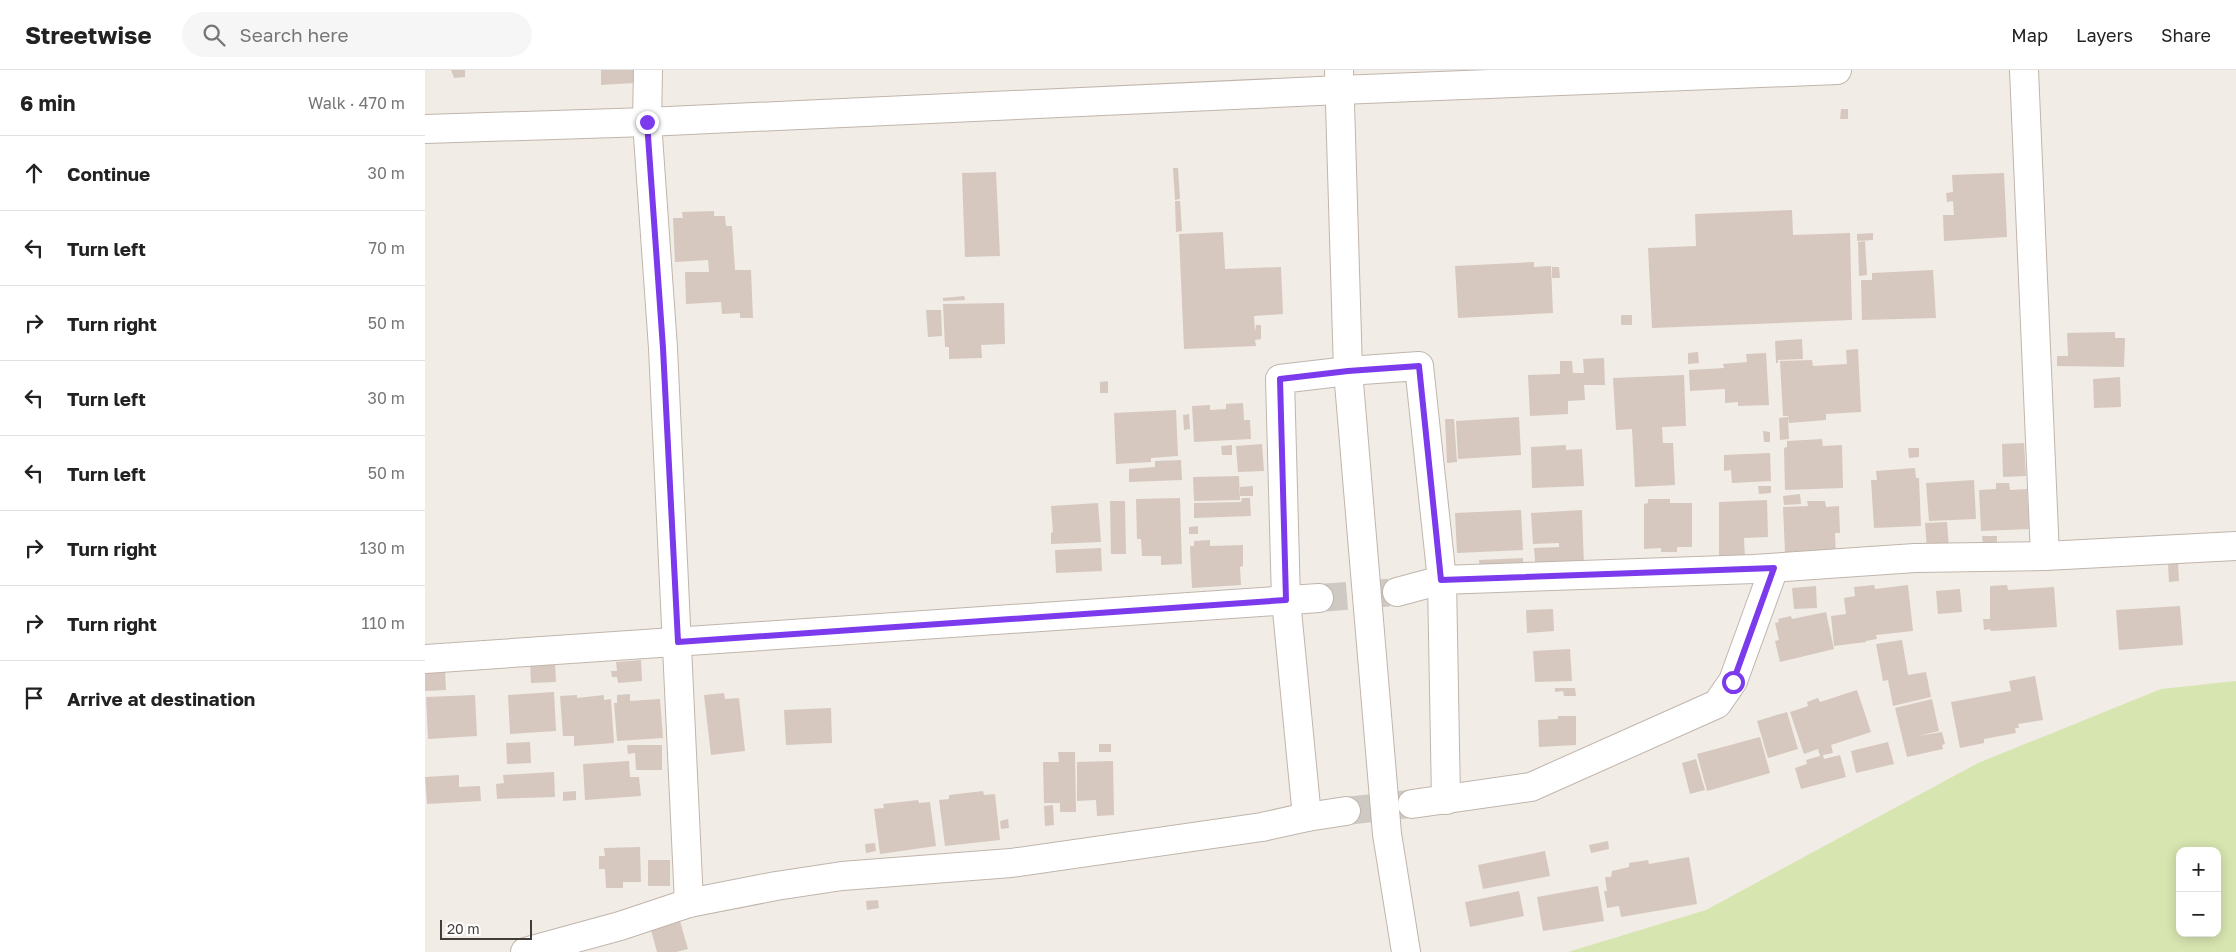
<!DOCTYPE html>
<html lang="en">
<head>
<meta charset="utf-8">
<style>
	:root { --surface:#fff; --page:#f6f6f6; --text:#222; --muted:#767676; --line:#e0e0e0 }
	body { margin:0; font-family:"Golos Text",sans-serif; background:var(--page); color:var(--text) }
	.controls { position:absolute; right:15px; bottom:15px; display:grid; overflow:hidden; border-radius:10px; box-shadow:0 2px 12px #0003 }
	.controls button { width:45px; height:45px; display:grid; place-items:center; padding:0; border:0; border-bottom:1px solid var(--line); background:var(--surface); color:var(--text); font:25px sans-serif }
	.scale { position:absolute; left:15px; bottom:12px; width:92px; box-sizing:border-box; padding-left:5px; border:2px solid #443c36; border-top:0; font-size:14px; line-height:18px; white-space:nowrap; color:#443c36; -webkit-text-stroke:4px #fff; paint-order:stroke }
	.stop { position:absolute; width:15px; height:15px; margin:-11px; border:4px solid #7c3aed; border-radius:50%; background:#fff }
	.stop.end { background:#7c3aed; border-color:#fff; box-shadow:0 1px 5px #0008 }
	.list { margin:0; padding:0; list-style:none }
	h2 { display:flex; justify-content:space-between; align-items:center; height:65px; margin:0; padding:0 20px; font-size:21px }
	h2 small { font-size:16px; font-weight:400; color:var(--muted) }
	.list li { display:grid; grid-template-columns:32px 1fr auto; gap:15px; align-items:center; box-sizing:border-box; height:75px; padding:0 20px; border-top:1px solid var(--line) }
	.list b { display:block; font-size:19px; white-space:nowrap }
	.list em { font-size:16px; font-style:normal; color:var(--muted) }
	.icon { flex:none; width:28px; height:28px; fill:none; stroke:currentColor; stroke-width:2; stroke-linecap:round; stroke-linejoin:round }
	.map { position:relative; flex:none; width:1811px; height:882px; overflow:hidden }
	header { display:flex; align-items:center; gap:30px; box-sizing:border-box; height:70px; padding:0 25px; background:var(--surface); border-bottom:1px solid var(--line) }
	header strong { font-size:24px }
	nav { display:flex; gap:28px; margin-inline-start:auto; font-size:18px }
	.search { width:350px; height:45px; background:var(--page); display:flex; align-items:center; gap:12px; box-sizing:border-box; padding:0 18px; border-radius:28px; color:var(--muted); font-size:19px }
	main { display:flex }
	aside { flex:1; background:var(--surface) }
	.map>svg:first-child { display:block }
</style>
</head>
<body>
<header>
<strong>Streetwise</strong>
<div class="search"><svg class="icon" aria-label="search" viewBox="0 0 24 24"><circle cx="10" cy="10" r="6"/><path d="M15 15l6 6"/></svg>Search here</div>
<nav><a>Map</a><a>Layers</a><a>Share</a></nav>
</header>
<main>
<aside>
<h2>6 min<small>Walk · 470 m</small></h2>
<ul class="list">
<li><svg class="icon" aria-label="ahead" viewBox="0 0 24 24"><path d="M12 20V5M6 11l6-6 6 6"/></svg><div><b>Continue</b></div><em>30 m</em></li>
<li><svg class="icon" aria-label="left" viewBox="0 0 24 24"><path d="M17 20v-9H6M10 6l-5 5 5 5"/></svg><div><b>Turn left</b></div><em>70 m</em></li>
<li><svg class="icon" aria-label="right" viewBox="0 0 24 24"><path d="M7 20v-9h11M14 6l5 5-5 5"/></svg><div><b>Turn right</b></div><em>50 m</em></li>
<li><svg class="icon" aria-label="left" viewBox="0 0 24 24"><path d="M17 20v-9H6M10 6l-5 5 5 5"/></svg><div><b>Turn left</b></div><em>30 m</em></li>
<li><svg class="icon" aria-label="left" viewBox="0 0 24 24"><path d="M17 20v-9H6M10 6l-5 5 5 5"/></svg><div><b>Turn left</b></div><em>50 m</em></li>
<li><svg class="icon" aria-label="right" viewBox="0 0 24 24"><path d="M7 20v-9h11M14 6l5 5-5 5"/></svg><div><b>Turn right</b></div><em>130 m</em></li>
<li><svg class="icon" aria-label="right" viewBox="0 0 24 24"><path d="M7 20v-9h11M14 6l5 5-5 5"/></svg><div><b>Turn right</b></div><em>110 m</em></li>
<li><svg class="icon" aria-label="arrive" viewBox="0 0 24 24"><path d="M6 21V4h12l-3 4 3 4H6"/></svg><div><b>Arrive at destination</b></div></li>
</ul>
</aside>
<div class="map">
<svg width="1811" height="882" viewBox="0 0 1811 882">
	<rect width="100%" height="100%" fill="#f2ece6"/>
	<path fill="#d7e5b0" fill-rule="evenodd" d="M1811 611V882H1143L1281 840 1553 693 1736 619ZM1755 781H1792V863H1755Z"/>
	<g fill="#d6c8bf">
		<polygon points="26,0 40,0 40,7 29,8"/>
		<polygon points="176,0 208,0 209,13 176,15"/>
		<polygon points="1416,39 1423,39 1423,49 1415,49"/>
		<polygon points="748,98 753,98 755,129 750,130"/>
		<polygon points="571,102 575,186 540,187 537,103"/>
		<polygon points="1579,103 1582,167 1519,171 1518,145 1529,145 1528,131 1522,132 1521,123 1528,122 1527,105"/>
		<polygon points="750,131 755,131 757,161 751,162"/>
		<polygon points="1367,140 1368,165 1425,163 1427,250 1227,258 1223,178 1271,176 1270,144"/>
		<polygon points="289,141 289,146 300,146 301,156 307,156 310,200 326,200 328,248 315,248 315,243 297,244 296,232 261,234 260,202 284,202 283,190 250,192 248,148 258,148 257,142"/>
		<polygon points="798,162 800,199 856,197 858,244 829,246 830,262 831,255 836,255 836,269 830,270 831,276 759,279 754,164"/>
		<polygon points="1448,163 1448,170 1432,171 1432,164"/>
		<polygon points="1440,171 1442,205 1434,206 1433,172"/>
		<polygon points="1109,192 1109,197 1126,196 1128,243 1033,248 1030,196"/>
		<polygon points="1127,197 1134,197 1135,208 1127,208"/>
		<polygon points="1508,200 1511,248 1437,250 1436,210 1447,210 1447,203"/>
		<polygon points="539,226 540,230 518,231 518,228"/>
		<polygon points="579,233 580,274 556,275 557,288 524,289 524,277 520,277 518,234"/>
		<polygon points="501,240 516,240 517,266 503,267"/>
		<rect x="1196" y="245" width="11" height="10"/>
		<polygon points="1690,262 1690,268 1700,268 1699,297 1632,296 1632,286 1643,286 1642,263"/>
		<polygon points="1377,269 1378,289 1353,290 1353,293 1351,293 1350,271"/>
		<polygon points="1433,279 1436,342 1401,344 1401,350 1364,353 1363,346 1358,346 1355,291 1387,290 1388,296 1422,294 1421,280"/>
		<polygon points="1273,282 1274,293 1263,294 1263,283"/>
		<polygon points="1341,283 1344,335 1313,336 1313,332 1300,333 1300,319 1265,321 1264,300 1299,298 1298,294 1322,292 1321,284"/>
		<polygon points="1179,288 1180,315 1159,315 1160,330 1143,331 1143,344 1105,346 1103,305 1135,304 1135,291 1147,291 1148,303 1159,303 1158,289"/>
		<polygon points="1259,305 1261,356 1237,357 1238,373 1248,373 1250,415 1210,417 1207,359 1191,360 1188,308"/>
		<polygon points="1695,307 1696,337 1669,338 1668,309"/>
		<polygon points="683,311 683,323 675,323 675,312"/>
		<polygon points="818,333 819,350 825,350 826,369 769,372 767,336 785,335 785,340 801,339 801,334"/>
		<polygon points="751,340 753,386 726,388 726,392 691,394 689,343"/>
		<polygon points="764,344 765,359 759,360 758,345"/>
		<polygon points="1094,347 1096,385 1033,389 1031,351"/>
		<polygon points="1363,347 1364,369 1355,370 1354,348"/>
		<polygon points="1020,349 1029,349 1032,392 1022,393"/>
		<polygon points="1338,361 1345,362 1345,372 1339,372"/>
		<polygon points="1397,369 1398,376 1417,375 1418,418 1360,420 1359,378 1362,377 1362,371"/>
		<polygon points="1599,373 1601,406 1578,407 1577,374"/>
		<polygon points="837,374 839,401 813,402 811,376"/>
		<polygon points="807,375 807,385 797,385 796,376"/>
		<polygon points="1141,375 1141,380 1157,379 1159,416 1107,418 1106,377"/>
		<polygon points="1483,378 1494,378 1494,387 1484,388"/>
		<polygon points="1345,383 1346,411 1307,413 1306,400 1299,401 1299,385"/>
		<polygon points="756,390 757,410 704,412 704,399 730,397 730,391"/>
		<polygon points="1490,398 1491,408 1494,408 1496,456 1449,458 1446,410 1452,410 1451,401"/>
		<polygon points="814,406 815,430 769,431 768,407"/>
		<polygon points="1549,410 1551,449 1504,451 1501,413"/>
		<polygon points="1571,413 1584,413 1585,420 1602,419 1604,459 1556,461 1554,420 1571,419"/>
		<polygon points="828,416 828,426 815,426 815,417"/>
		<polygon points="1333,416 1346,416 1346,423 1334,424"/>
		<polygon points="1375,424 1376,434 1359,435 1358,426"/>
		<polygon points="755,428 757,494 736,495 736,486 717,486 716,469 712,469 711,429"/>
		<polygon points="817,428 825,428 826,446 769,448 769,433 816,432"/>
		<polygon points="1223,429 1245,429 1245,433 1267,433 1267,477 1252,477 1252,482 1236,482 1236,478 1219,479 1219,434 1223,433"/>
		<polygon points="1342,430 1343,467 1319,468 1320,488 1294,489 1294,432"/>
		<polygon points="685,431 700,431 701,484 686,484"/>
		<polygon points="1382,431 1400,431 1401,437 1414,436 1415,463 1410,463 1411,488 1366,490 1366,482 1360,483 1358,437 1383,436"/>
		<polygon points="673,433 676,472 626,474 626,463 628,462 626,436"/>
		<polygon points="1096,440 1098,480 1032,483 1030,443"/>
		<polygon points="1157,440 1159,496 1111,502 1109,478 1134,477 1134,473 1108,474 1106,443"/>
		<polygon points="1522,452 1524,478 1502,479 1500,453"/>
		<polygon points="773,456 773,464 764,464 764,457"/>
		<polygon points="1557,466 1572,466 1572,475 1558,476"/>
		<polygon points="785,470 785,476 818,475 818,496 815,497 816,515 767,518 765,476 769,476 769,471"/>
		<polygon points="676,478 677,501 631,503 630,480"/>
		<polygon points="1098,488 1098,499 1055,501 1054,490"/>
		<polygon points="1753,492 1754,511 1744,512 1743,493"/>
		<polygon points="1449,515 1450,519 1483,515 1488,561 1451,565 1452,569 1441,571 1441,572 1409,576 1406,546 1421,544 1419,528 1430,526 1429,517"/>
		<polygon points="1582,515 1583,520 1629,517 1632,557 1566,561 1565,559 1559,560 1558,549 1565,549 1565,516"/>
		<polygon points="1391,516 1392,538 1369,539 1367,518"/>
		<polygon points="1535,519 1537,542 1513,544 1511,521"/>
		<polygon points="1755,536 1758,575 1694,580 1691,540"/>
		<polygon points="1128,539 1129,561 1102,563 1101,540"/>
		<polygon points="1401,542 1409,579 1355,592 1350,571 1354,570 1350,553 1354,552 1353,549 1366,546 1367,549"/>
		<polygon points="1477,570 1483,605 1501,602 1506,627 1468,636 1463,610 1458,611 1451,574"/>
		<polygon points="1145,579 1147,611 1110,612 1108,581"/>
		<polygon points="216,590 217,611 193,613 192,607 187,607 186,601 192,601 191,592"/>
		<polygon points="130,591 131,612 106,613 105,592"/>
		<polygon points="20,599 21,620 0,621 0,600"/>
		<polygon points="1610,606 1618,650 1593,654 1594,658 1590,658 1591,663 1559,669 1559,673 1535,678 1526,632 1586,621 1584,611"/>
		<polygon points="1130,618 1150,618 1151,626 1139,626 1138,621 1130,622"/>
		<polygon points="1432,620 1446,662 1406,675 1408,683 1398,685 1399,689 1415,685 1421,707 1376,719 1370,698 1382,694 1381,690 1395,686 1393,679 1379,684 1365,642 1383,636 1382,632 1393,628 1395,632"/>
		<polygon points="129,622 131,661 85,664 83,625"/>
		<polygon points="299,623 300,629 314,628 320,681 286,685 279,625"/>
		<polygon points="205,624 205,631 235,629 238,668 192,671 189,633 192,633 192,625"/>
		<polygon points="50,625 52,666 3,669 1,627"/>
		<polygon points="152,625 152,628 179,625 179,630 186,629 189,673 149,676 149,666 138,666 135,626"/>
		<polygon points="1507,629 1514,661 1493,666 1517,662 1520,674 1517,675 1518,679 1482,687 1470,638"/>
		<polygon points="406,638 407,673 361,675 359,640"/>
		<polygon points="1362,642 1373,679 1343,688 1332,651"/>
		<polygon points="1133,646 1151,646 1151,675 1114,677 1113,650 1133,649"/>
		<polygon points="1335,667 1345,703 1282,721 1272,684"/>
		<polygon points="105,672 106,693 82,694 81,673"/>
		<polygon points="1463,672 1469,694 1431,703 1426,681"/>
		<rect x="674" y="674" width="12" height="8"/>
		<polygon points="202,675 237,675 237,700 211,700 210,683 203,684"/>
		<polygon points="633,682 650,682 651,742 635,742 635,733 619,733 618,692 634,692"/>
		<polygon points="1271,689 1280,720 1265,724 1257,693"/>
		<polygon points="204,691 205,707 214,707 216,726 160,730 158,694"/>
		<polygon points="688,691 689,745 672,746 671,730 652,731 652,692"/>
		<polygon points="129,702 130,727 72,729 71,714 79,713 78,705"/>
		<polygon points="34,705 34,717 55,716 56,731 2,734 0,707"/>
		<polygon points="151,721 151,730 138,731 138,722"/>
		<polygon points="558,721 559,725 570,724 575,770 520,776 514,730 524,729 524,725"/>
		<polygon points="493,730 494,733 505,732 511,776 455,784 449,739 459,738 458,734"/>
		<polygon points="628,735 629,755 620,756 619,736"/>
		<polygon points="583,749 584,758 576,759 575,751"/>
		<polygon points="1183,771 1184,779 1166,783 1164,775"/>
		<polygon points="450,773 451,781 441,783 440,774"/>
		<polygon points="215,777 216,812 198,812 198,818 181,818 180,799 174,799 174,786 180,786 179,778"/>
		<polygon points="1120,781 1125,806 1058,819 1053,795"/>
		<polygon points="1264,787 1272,834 1196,847 1194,836 1182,838 1179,821 1182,821 1180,807 1186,807 1187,801 1204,797 1204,793 1223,790 1224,794"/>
		<rect x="223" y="790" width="22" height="26"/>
		<polygon points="1173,816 1179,851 1118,861 1112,827"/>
		<polygon points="1094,821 1099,846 1045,857 1040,832"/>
		<polygon points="453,830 454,838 442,840 441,831"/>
		<polygon points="255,851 263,879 251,882 232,882 226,860"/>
	</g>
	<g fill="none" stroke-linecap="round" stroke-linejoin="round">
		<g stroke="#cfc9c3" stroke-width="28" stroke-dasharray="28 14" stroke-linecap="butt">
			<polyline points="894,528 972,522"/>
			<polyline points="921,741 984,734"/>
		</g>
		<defs>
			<g id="minor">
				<polyline points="223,0 222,52 238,278 264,833"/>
				<polyline points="914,0 923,301 962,764 981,882"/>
				<polyline points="1599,0 1620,486"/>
				<polyline points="0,59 222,52 915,20 1412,0"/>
				<polyline points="972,522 1017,510 1329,499 1490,488 1620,486 1811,476"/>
				<polyline points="0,589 894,528"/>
				<polyline points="987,734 1106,717 1292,634 1308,611 1349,498"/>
				<polyline points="882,747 861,530 855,309 923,301 994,296 1017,510 1021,730"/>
				<polyline points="100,882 195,856 264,833 351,816 417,806 586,793 837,757 882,747 921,741"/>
			</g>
		</defs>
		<use href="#minor" stroke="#c0b5ac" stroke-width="30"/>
		<use href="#minor" stroke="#fff" stroke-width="28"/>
	</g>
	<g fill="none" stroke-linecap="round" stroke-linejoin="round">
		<polyline stroke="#7c3aed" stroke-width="6" points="222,52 238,278 253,572 861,530 855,309 923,301 994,296 1016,510 1349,498 1308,612"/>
	</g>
</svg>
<div class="controls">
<button>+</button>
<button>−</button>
</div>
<div class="scale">20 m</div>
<div class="stop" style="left:1308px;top:612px"></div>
<div class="stop end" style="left:222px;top:52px"></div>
</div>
</main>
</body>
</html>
